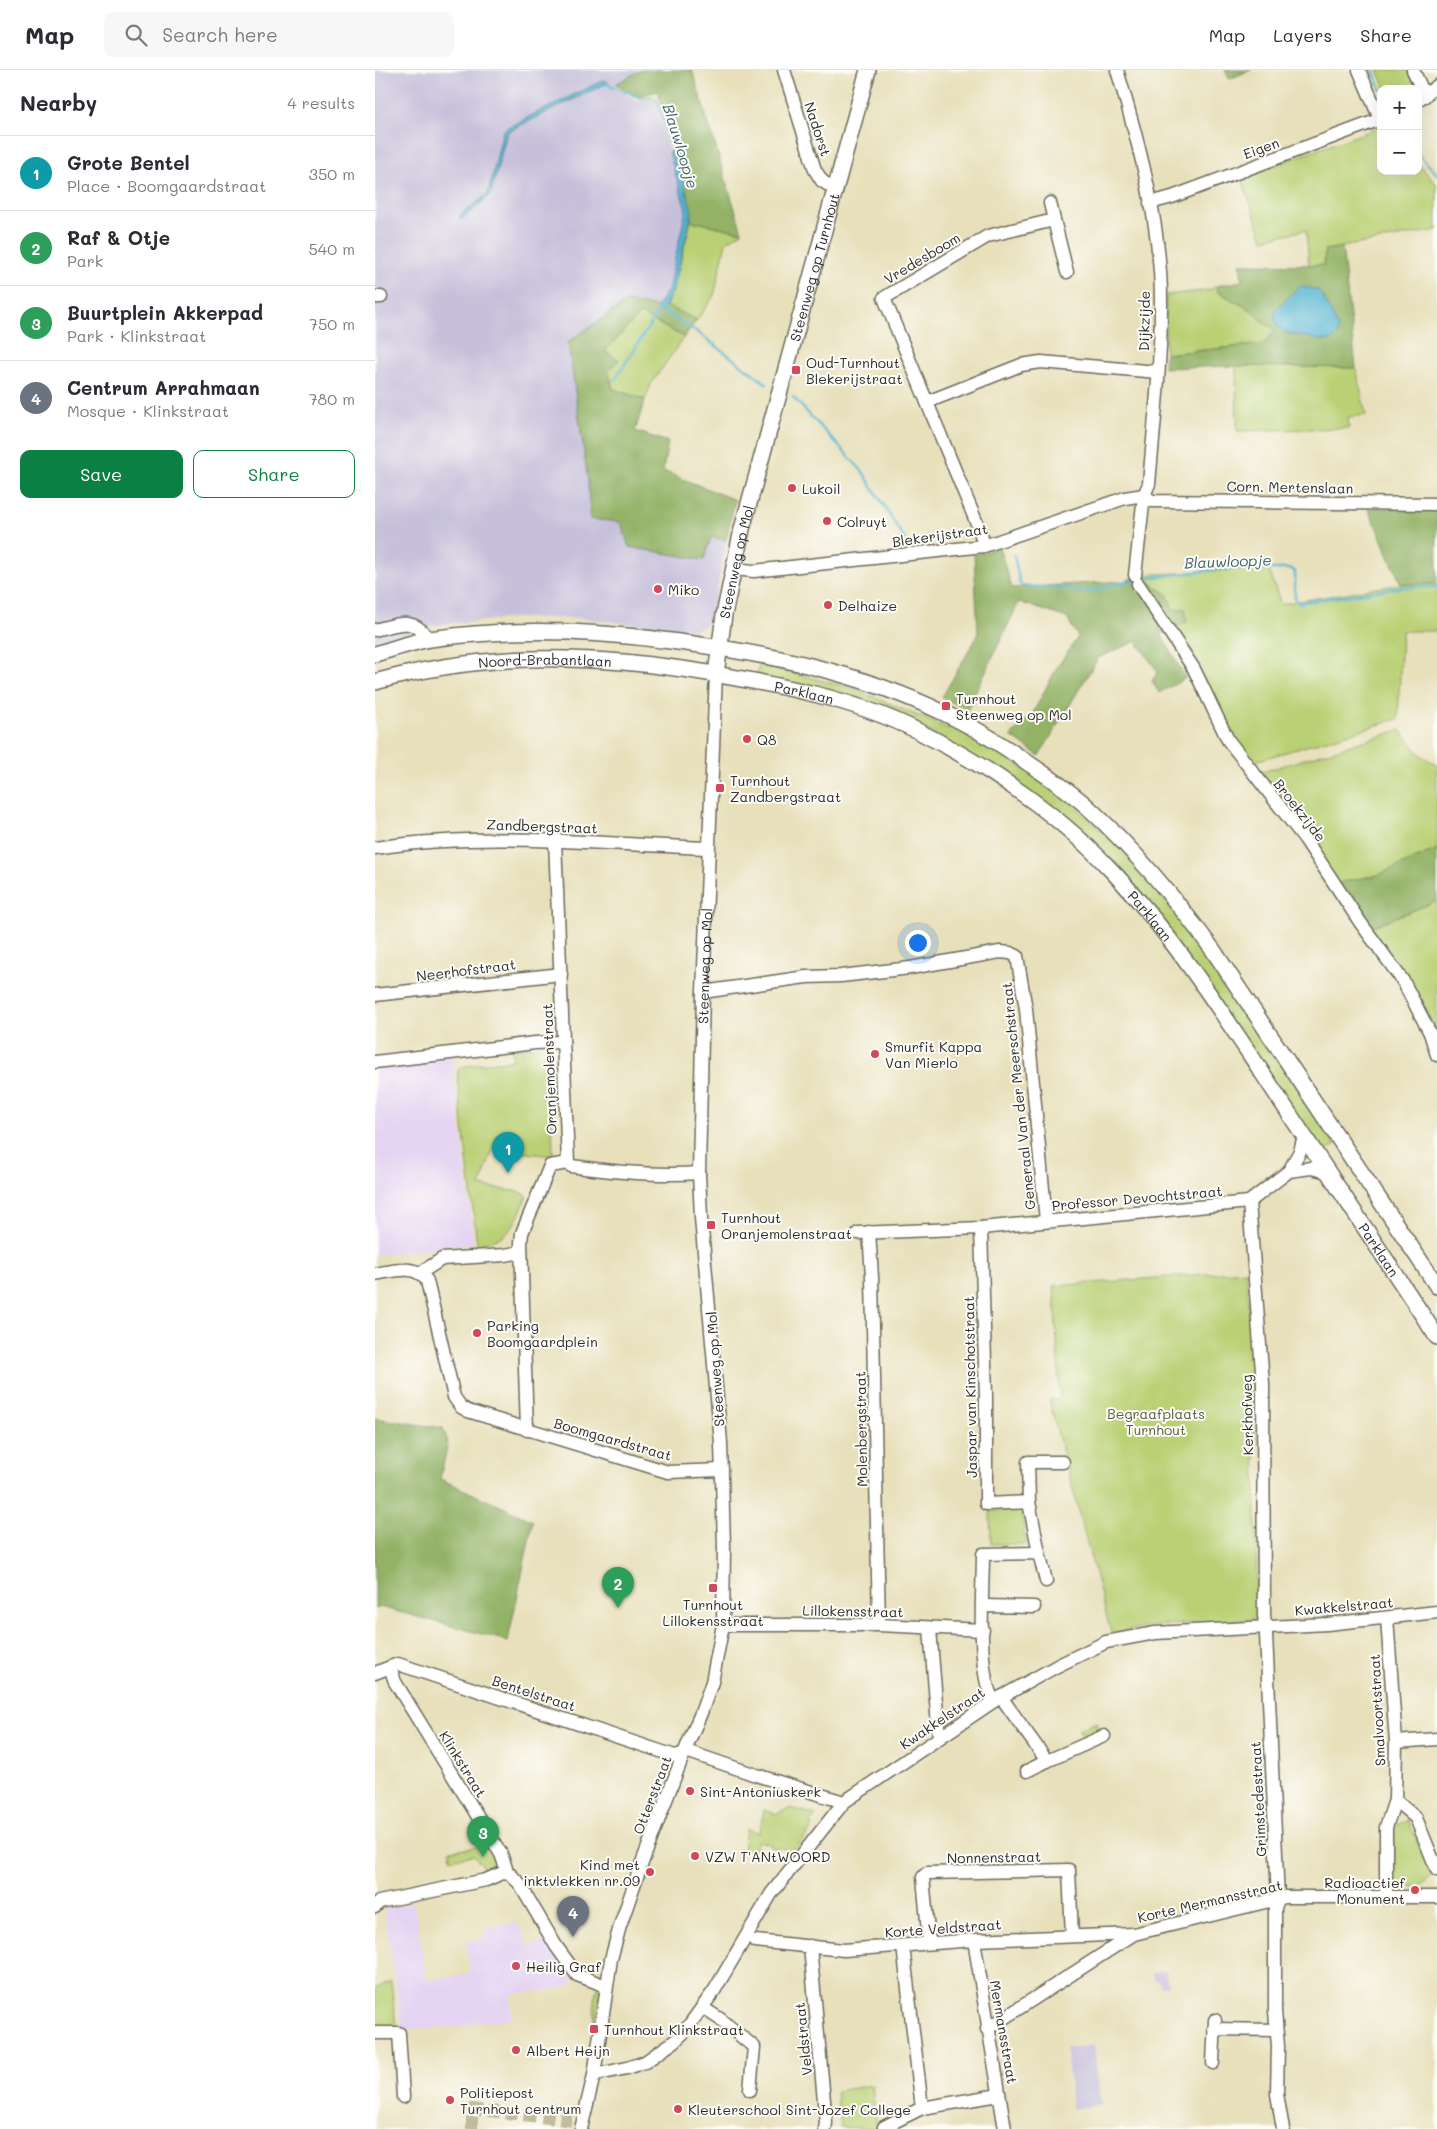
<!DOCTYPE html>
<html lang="en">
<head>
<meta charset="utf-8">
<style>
	:root { --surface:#fff; --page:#f7f7f7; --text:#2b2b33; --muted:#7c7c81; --line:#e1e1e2; --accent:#0b8043 }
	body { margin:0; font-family:Mali,sans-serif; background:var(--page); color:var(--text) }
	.controls { position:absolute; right:15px; top:15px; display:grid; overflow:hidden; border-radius:10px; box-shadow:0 5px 20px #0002 }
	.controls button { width:45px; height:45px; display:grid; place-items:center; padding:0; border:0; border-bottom:1px solid var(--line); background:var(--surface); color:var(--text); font:25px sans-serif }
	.you { position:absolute; left:542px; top:872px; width:18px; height:18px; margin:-12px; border:4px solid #fff; border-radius:50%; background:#1a73e8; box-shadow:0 0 0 8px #1a73e833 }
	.badge { display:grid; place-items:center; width:32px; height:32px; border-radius:50%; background:var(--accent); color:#fff; font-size:16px; font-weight:700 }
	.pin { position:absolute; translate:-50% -41px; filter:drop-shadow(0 1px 2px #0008) }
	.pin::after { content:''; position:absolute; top:26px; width:18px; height:15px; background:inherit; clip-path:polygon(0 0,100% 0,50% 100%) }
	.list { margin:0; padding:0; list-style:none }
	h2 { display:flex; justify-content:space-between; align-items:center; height:65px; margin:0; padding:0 20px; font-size:21px }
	h2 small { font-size:16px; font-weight:400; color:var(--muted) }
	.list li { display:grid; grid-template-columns:32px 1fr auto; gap:15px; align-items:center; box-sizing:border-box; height:75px; padding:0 20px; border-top:1px solid var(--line) }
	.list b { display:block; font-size:19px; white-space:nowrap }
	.list p { margin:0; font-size:16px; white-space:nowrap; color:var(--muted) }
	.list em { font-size:16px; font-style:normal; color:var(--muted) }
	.actions { display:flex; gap:10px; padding:15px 20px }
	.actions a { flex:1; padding:11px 0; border:1px solid var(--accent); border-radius:10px; text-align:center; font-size:18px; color:var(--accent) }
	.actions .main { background:var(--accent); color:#fff }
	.icon { flex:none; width:28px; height:28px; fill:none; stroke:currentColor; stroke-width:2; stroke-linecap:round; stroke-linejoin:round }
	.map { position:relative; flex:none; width:1062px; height:2059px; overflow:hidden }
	header { display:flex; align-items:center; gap:30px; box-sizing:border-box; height:70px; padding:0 25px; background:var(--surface); border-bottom:1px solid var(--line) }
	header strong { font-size:24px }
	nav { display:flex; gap:28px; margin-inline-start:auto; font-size:18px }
	.search { width:350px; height:45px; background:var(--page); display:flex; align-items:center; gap:12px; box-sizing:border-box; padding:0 18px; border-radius:10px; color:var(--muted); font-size:19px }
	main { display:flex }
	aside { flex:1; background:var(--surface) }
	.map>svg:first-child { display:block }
</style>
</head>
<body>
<header>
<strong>Map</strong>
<div class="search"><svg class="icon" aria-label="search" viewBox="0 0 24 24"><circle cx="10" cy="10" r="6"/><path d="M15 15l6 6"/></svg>Search here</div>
<nav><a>Map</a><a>Layers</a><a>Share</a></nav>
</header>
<main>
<aside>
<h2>Nearby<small>4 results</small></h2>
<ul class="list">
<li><span class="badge" style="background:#0f9aa8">1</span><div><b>Grote Bentel</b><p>Place · Boomgaardstraat</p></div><em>350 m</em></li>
<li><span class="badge" style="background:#2e9e5b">2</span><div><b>Raf &amp; Otje</b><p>Park</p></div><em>540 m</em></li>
<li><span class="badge" style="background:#2e9e5b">3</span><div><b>Buurtplein Akkerpad</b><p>Park · Klinkstraat</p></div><em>750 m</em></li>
<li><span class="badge" style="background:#6b7280">4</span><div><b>Centrum Arrahmaan</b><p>Mosque · Klinkstraat</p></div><em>780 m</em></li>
</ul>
<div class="actions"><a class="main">Save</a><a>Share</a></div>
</aside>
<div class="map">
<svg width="1062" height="2059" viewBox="0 0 1062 2059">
	<rect width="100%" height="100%" fill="#fdfcf7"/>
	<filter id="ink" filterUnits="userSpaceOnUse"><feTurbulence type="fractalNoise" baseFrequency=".02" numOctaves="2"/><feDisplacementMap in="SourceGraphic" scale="10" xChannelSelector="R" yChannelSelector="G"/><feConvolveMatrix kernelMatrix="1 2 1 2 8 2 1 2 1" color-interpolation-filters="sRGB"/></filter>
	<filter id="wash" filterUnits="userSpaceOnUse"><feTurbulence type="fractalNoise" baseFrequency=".0096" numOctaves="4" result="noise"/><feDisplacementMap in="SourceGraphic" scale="20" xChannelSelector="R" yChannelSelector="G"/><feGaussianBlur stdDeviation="1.12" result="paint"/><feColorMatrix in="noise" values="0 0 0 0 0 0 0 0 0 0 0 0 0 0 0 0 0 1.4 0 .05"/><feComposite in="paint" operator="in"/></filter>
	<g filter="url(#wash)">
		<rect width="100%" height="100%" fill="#e8e0bb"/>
		<g fill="#e4d3f2">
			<polygon points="76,978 99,1173 0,1185 0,987"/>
			<polygon points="39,1833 52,1911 95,1903 91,1872 110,1868 108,1859 142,1852 154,1876 155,1877 170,1870 199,1912 186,1919 135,1924 137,1949 96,1953 96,1956 27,1959 9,1838"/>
		</g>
		<g fill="#c6c0da">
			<polygon points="0,0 266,0 241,14 238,18 264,31 272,29 280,32 311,140 293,220 283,237 193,272 213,411 215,449 246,452 329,489 336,467 351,470 338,542 329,556 318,561 204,548 143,548 60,555 0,572"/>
			<polygon points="790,1901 793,1915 785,1916 784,1910 779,1911 777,1903"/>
			<polygon points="719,1975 726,2035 697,2039 691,1978"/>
		</g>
		<g fill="#bad074" stroke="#727e50">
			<polygon points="1003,0 1033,0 1041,19 1011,19"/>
			<polygon points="1006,57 1006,101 1043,101 1043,93 1062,115 1062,160 950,180 949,195 934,195 931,160 888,169 866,107"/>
			<polygon points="316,151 367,162 351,172 339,226 322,250 291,236 298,221"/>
			<polygon points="841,216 843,222 878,241 889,253 900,260 889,274 790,284 791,225 835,220"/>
			<polygon points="265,244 309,267 276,314 270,330 238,319 230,281"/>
			<polygon points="861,296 981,298 991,345 973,347 974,358 862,361"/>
			<polygon points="893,498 906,534 1026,514 1062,514 1062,561 1027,561 1023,649 877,692 842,637 825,600 801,557 812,552 763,505"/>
			<polygon points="384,595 477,618 572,658 582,657 624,682 659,705 693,730 758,790 825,873 961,1075 947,1083 752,806 557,663 382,605"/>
			<polygon points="1025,660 1044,683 1062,696 1062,779 1003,805 962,813 884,703"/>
			<polygon points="1062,831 1062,962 1061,962 1044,928 995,857"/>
			<path d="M175 976 178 1086 118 1079 105 1116 146 1122 152 1126C141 1153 135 1170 102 1174L83 1014V1000L89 996 138 990 137 978Z"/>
			<polygon points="871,1201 880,1323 882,1549 779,1556 736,1563 674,1330 685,1329 679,1216"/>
			<polygon points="646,1440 651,1474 616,1474 615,1441"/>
			<polygon points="722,1652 726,1663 709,1670 704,1659"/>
			<polygon points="416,1738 441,1745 436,1752 438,1757 415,1785 411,1782 408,1777 402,1779 395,1776 396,1774 382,1771 380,1782 368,1780 371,1759 384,1763 389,1740 401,1744"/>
			<polygon points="1033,1750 1057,1806 1044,1817 1016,1816 1017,1757"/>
			<polygon points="112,1771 120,1796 109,1801 107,1794 98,1785 76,1789 75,1780 102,1777"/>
			<polygon points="16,1911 22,1966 0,1967 0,1919"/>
			<polygon points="223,1917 227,1918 220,1956 219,1929"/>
			<polygon points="497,2015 502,2059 465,2057 461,2021"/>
		</g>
		<g fill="#93b266" stroke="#5f6e48">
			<polygon points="266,0 317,0 367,162 316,151 317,142 283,21 264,26 241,14"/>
			<polygon points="850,0 876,0 854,9"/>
			<polygon points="967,177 981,298 862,296 789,298 790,284 889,274 900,260 889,253 878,241 843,222 841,216 867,211 865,194 949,195 950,180"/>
			<polygon points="251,232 283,237 291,236 322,250 309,267 265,244 230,281 244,290 232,301 238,319 270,330 260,361 293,372 288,401 360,430 351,470 336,467 329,490 254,477 246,452 215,449 213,411 193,272"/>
			<polygon points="993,438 1062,439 1062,514 1026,514"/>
			<polygon points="624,477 637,518 750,511 763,505 792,524 798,540 810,538 812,552 786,564 811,608 784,623 777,611 783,602 761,571 723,588 664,686 636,666 658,643 681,599 703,567 692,548 644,532 592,640 567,627 603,565 599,485"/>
			<polygon points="1062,779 1062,831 995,857 962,813 1003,805"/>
			<polygon points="0,1348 68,1358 73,1372 65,1409 158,1451 133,1571 5,1537 0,1539"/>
		</g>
		<g fill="#51b3d0" stroke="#3e6f7e">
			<polygon points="229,10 233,12 231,15 228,15 132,62 116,124 87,149 84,146 113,124 128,61 131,58"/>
			<polygon points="300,80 317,142 298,221 286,243 281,238 293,220 311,140 294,81"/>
			<polygon points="925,216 943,220 950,230 963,257 963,264 957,270 950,271 911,263 902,255 900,250 900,240"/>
		</g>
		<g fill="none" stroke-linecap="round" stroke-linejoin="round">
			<g stroke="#51b3d0" stroke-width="2.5">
				<polyline points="998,0 1006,20"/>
				<polyline points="230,13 266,28 276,27 282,30 298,83"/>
				<polyline points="1043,84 1062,104"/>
				<polyline points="285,239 321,261 392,314"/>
				<polyline points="239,311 285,239"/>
				<polyline points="418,327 488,402 535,478"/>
				<polyline points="639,485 645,514 648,516 699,519 711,522 759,510"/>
				<polyline points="764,509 846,499 917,499 920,502 920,528 924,533 1028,517 1062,517"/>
			</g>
		</g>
	</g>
	<g filter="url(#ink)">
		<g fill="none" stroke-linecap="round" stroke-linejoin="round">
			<polyline stroke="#c2bc9e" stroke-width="12" stroke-dasharray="12 6" stroke-linecap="butt" points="97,2059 97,2039 207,2052"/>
			<defs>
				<g id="minor">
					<polyline points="409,0 440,100 447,111 461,120"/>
					<path d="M742 0C764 73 787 158 786 235 786 295 779 355 774 414L769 425 760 505"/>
					<polyline points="984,0 1005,49"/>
					<polyline points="1038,0 1050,26"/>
					<polyline points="1043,30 1062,16"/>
					<polyline points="775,133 797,127 1006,49"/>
					<polyline points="679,150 692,202"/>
					<polyline points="0,227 6,227"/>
					<polyline points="552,332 646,295 666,292 783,302"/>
					<polyline points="609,476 605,461 509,228 613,166 679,150 675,133"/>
					<polyline points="358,499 379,501 609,476 750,428 769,425 777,431 1062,434"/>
					<polyline points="763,514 819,599 853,670 930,769 985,852 1028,911 1055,963 1062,985"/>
					<path d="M0 560C23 554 38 546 54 569"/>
					<polyline points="180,770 193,1093"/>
					<path d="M0 778C111 761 222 774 333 778"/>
					<polyline points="328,922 431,907 466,906 535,898 625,882 635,883 642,886 651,939 671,1151"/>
					<polyline points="0,925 186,904"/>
					<polyline points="0,992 160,973 188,972"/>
					<path d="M193 1093 196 1096C238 1102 282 1106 324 1103"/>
					<polyline points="914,1101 925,1081 929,1066"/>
					<polyline points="874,1132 888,1314 889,1545 891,1564 903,1829 900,1838 900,1941 903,1976 902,2024 908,2059"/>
					<polyline points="606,1158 611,1326 611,1434 654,1432 664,1483"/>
					<polyline points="494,1162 497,1207 504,1555"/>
					<polyline points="483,1163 606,1158 874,1132 914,1101 936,1098 953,1102"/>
					<path d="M0 1204C18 1201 41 1193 52 1211L79 1327 86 1337 93 1341 293 1402 347 1400"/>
					<polyline points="47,1204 50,1200 67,1189 130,1185 146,1182"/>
					<polyline points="152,1360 146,1173 147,1163 175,1096 193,1093"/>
					<polyline points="654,1432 653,1392 688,1392"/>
					<polyline points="608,1536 659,1537"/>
					<polyline points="348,1555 504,1555 608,1560"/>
					<polyline points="555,1559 564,1668"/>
					<polyline points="15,1597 20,1612 126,1784 132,1801 144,1813 181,1876 202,1905 231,1916"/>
					<polyline points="0,1603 23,1594 300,1686 314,1682 381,1705 469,1732"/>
					<polyline points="626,1627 672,1691 729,1666"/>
					<path d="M619 1631C601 1605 608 1518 608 1484L664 1483 671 1511"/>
					<polyline points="1021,1672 1062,1669"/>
					<polyline points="652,1701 672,1691"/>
					<polyline points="1020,1730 1041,1748 1062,1800"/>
					<polyline points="1011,1828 1011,1757 1020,1730 1021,1672 1012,1548"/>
					<polyline points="0,1837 4,1832 111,1810 132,1801"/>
					<polyline points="599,1870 630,2059"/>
					<polyline points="380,1871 469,1880 599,1870 759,1864"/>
					<polyline points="554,1873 548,1807 552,1803 694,1800 697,1866"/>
					<polyline points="435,1876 451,2053 450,2059"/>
					<polyline points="528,1876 547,2038"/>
					<polyline points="328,1938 345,1949 379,1977 375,2020"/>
					<polyline points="612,1959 759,1864 910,1827 1062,1827"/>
					<polyline points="839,1959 901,1960"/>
					<polyline points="0,1963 24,1963 28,2027"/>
					<polyline points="838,1993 840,1950"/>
					<polyline points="219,2005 252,1998 270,1992 300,1971 310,1961 339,1921 396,1824 469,1732 619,1631 682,1596 731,1572 780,1563 952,1554 1062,1542"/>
					<path id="s1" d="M206 2059 219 2005 236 1889 245 1856 265 1798 309 1683 326 1643 337 1612 348 1555 349 1476 346 1373 326 1148 324 1103 328 922 341 604"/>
					<polyline points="509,2059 509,2057 547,2038 624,2025"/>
				</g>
				<g id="major">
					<path d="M0 584C18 579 37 572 55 569 136 557 216 560 296 571 390 583 485 602 571 644 601 658 629 676 656 695 677 709 699 724 717 741 762 783 802 831 838 880L1062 1216"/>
					<path id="s2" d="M341 604 349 545 367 459 493 0"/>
					<path id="s3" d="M0 612C112 581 219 584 333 603 404 615 477 628 543 661 614 697 683 743 737 801 794 861 842 935 888 1004 946 1091 1004 1179 1062 1267"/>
				</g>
			</defs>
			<use href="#minor" stroke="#6d6a5d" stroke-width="15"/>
			<use href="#major" stroke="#6d6a5d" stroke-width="18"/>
			<use href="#minor" stroke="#fff" stroke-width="12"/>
			<use href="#major" stroke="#fff" stroke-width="15"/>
		</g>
	</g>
	<g fill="#d1495b" stroke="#fdfcf7" stroke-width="2">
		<rect x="416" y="295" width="10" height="10" rx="2.5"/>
		<circle cx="417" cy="418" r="5"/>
		<circle cx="452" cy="451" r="5"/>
		<circle cx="283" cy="519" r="5"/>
		<circle cx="453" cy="535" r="5"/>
		<rect x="566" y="631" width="10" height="10" rx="2.5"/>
		<circle cx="372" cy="669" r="5"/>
		<rect x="340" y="713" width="10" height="10" rx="2.5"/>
		<circle cx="500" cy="984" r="5"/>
		<rect x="331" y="1150" width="10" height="10" rx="2.5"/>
		<circle cx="102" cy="1263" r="5"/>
		<rect x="333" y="1513" width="10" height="10" rx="2.5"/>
		<circle cx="315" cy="1721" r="5"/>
		<circle cx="320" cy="1786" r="5"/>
		<circle cx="275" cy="1802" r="5"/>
		<circle cx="1040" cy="1820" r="5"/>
		<circle cx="141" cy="1896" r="5"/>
		<rect x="214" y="1954" width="10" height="10" rx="2.5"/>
		<circle cx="141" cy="1980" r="5"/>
		<circle cx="75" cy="2030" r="5"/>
		<circle cx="303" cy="2039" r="5"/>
	</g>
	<g text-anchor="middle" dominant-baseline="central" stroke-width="4" stroke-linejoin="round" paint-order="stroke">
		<g font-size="14" fill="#2b2b2b" stroke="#fdfcf7">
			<text transform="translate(443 59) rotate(72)">Nadorst</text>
			<text transform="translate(886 78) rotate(-20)">Eigen</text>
			<text transform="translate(547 188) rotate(-31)">Vredesboom</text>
			<text stroke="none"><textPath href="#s2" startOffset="419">Steenweg op Turnhout</textPath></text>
			<text transform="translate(769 251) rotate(-89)">Dijkzijde</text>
			<text transform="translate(915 417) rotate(1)">Corn. Mertenslaan</text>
			<text transform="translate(565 465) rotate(-8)">Blekerijstraat</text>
			<text stroke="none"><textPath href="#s2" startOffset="114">Steenweg op Mol</textPath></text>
			<text stroke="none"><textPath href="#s3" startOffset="172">Noord-Brabantlaan</textPath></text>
			<text stroke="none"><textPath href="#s3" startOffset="434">Parklaan</textPath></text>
			<text transform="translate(925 740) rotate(52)">Broekzijde</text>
			<text transform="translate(167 756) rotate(2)">Zandbergstraat</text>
			<text stroke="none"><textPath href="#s3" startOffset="854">Parklaan</textPath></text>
			<text stroke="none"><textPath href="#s1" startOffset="1186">Steenweg op Mol</textPath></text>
			<text transform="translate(91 900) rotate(-7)">Neerhofstraat</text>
			<text transform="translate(174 999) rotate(-92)">Oranjemolenstraat</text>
			<text transform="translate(643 1026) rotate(-96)">Generaal Van der Meerschstraat</text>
			<text transform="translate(762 1128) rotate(-5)">Professor Devochtstraat</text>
			<text stroke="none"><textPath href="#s3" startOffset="1259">Parklaan</textPath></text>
			<text transform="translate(340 1299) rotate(-94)">Steenweg op Mol</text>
			<text transform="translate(595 1317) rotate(-91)">Jaspar van Kinschotstraat</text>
			<text transform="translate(872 1345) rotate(-91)">Kerkhofweg</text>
			<text transform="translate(486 1359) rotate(-91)">Molenbergstraat</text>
			<text transform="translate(238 1369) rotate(16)">Boomgaardstraat</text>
			<text transform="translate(969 1536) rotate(-5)">Kwakkelstraat</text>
			<text transform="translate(478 1541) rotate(1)">Lillokensstraat</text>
			<text transform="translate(159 1623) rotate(18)">Bentelstraat</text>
			<text transform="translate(1002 1640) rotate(-93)">Smalvoortstraat</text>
			<text transform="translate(567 1648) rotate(-34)">Kwakkelstraat</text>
			<text transform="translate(88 1694) rotate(58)">Klinkstraat</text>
			<text transform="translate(277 1725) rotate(-69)">Otterstraat</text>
			<text transform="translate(883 1729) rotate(-93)">Grimstedestraat</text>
			<text transform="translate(619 1787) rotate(-1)">Nonnenstraat</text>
			<text transform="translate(835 1831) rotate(-13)">Korte Mermansstraat</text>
			<text transform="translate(568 1858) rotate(-4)">Korte Veldstraat</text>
			<text transform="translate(629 1962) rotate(80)">Mermansstraat</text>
			<text transform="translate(428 1969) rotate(-96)">Veldstraat</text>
		</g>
		<g font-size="14" fill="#2b2b2b" stroke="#fdfcf7" text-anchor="start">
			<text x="431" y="292">Oud-Turnhout<tspan x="431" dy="16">Blekerijstraat</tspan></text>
			<text x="427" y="418">Lukoil</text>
			<text x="462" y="451">Colruyt</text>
			<text x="293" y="519">Miko</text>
			<text x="463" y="535">Delhaize</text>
			<text x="581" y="628">Turnhout<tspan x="581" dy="16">Steenweg op Mol</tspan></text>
			<text x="382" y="669">Q8</text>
			<text x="355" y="710">Turnhout<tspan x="355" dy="16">Zandbergstraat</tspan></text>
			<text x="510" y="976">Smurfit Kappa<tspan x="510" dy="16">Van Mierlo</tspan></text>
			<text x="346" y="1147">Turnhout<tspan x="346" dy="16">Oranjemolenstraat</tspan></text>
			<text x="112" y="1255">Parking<tspan x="112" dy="16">Boomgaardplein</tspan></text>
			<text x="338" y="1534" text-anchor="middle">Turnhout<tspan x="338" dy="16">Lillokensstraat</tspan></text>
			<text x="325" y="1721">Sint-Antoniuskerk</text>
			<text x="330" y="1786">VZW T'ANtWOORD</text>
			<text x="265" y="1794" text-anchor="end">Kind met<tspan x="265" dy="16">inktvlekken nr.09</tspan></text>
			<text x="1030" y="1812" text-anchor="end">Radioactief<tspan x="1030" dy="16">Monument</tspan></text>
			<text x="151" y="1896">Heilig Graf</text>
			<text x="229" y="1959">Turnhout Klinkstraat</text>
			<text x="151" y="1980">Albert Heijn</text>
			<text x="85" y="2022">Politiepost<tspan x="85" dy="16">Turnhout centrum</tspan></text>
			<text x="313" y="2039">Kleuterschool Sint-Jozef College</text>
		</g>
		<g font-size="14" fill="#565d41" stroke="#fdfcf7">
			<text x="781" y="1343">Begraafplaats<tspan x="781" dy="16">Turnhout</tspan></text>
		</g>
		<g font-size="15" font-style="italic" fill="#3a616d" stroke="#fdfcf7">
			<text transform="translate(306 76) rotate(73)">Blauwloopje</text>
			<text transform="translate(853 491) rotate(-2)">Blauwloopje</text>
		</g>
	</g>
</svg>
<div class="controls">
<button>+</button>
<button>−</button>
</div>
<div class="you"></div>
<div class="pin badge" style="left:133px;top:1103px;background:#0f9aa8">1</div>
<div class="pin badge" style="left:243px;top:1538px;background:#2e9e5b">2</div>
<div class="pin badge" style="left:108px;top:1787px;background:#2e9e5b">3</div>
<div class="pin badge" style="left:198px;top:1867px;background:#6b7280">4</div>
</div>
</main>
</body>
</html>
